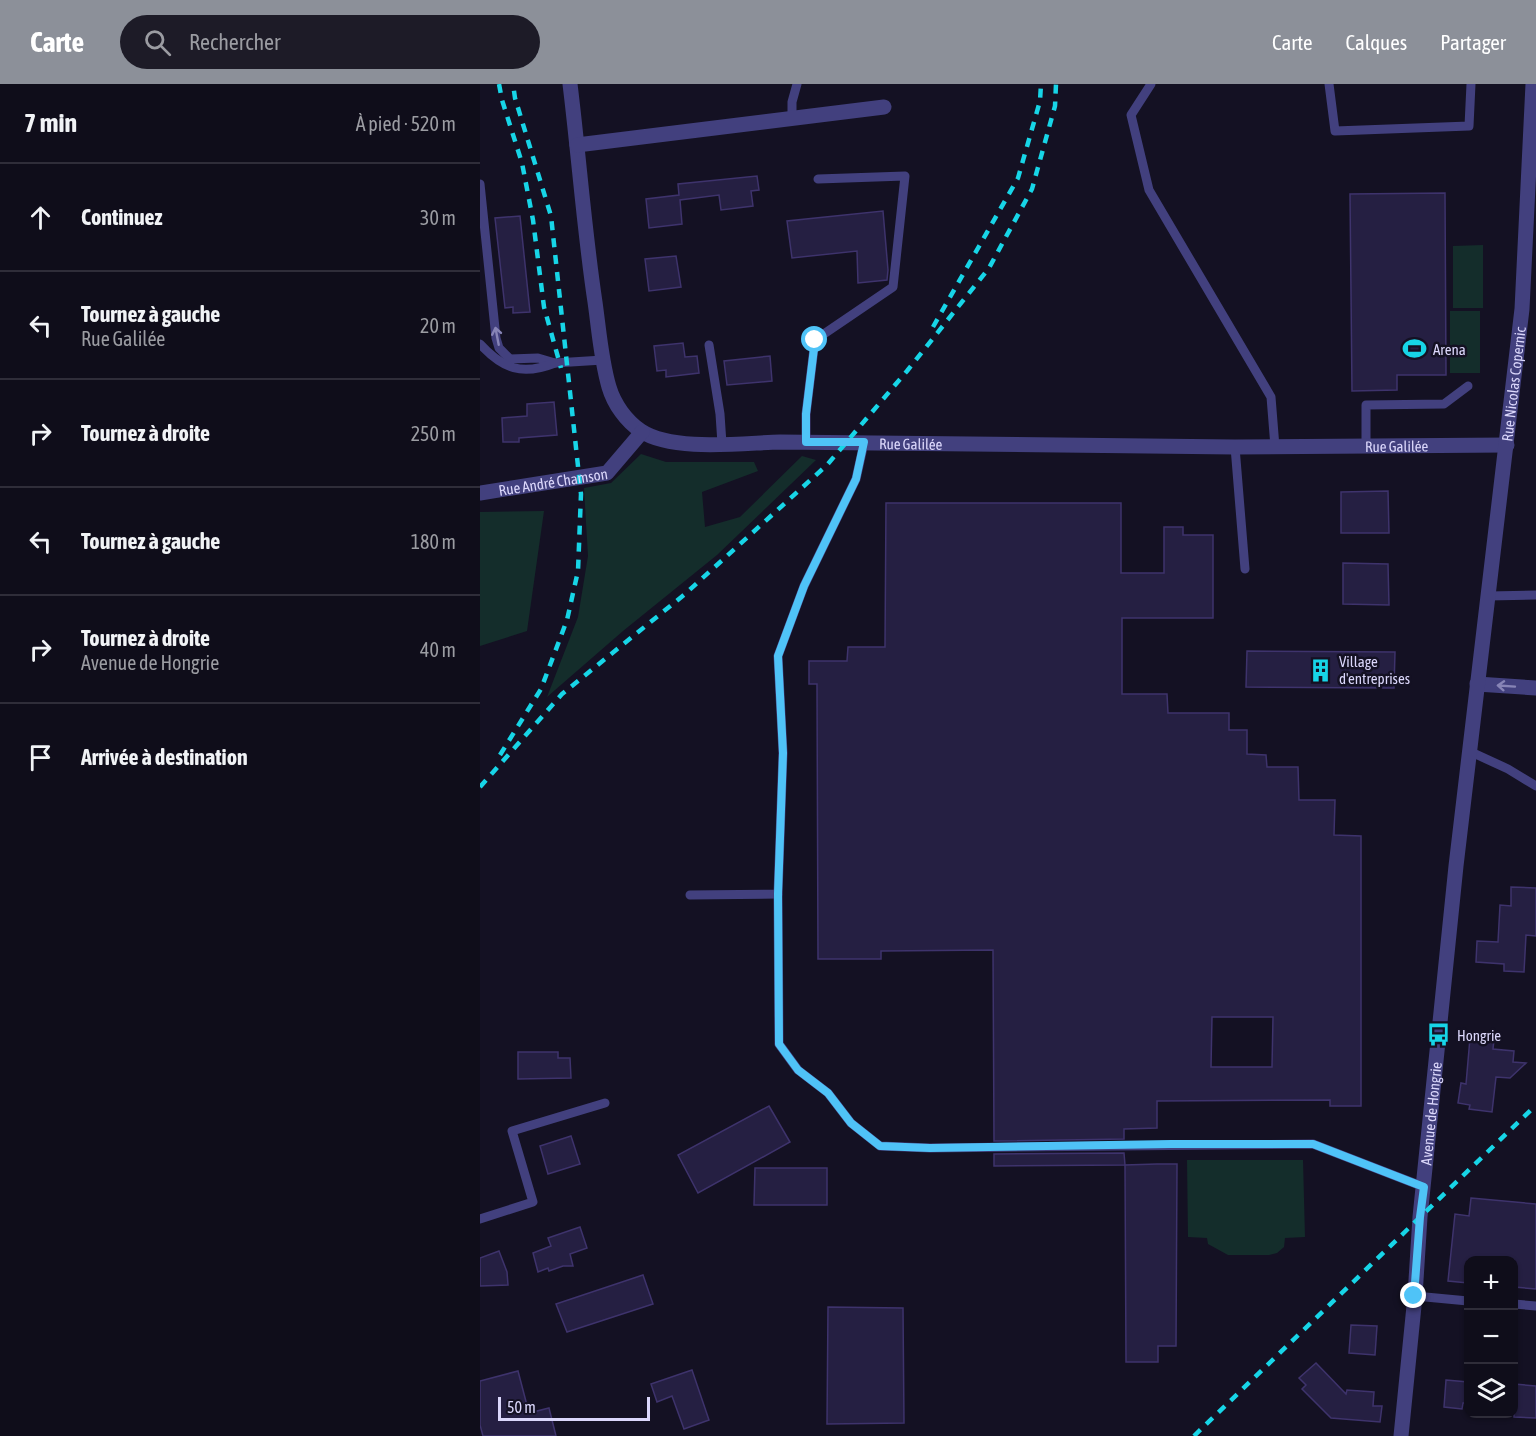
<!DOCTYPE html>
<html lang="fr">
<head>
<meta charset="utf-8">
<style>
	:root { --surface:#0f0d1a; --page:#1d1b27; --text:#f1f3f6; --muted:#9b9ca2; --line:#2f2d39; --accent:#8c9099 }
	body { margin:0; font-family:"Asap Condensed",sans-serif; background:var(--page); color:var(--text) }
	.controls { position:absolute; right:18px; bottom:18px; display:grid; overflow:hidden; border-radius:12px; box-shadow:0 2px 4px #0004 }
	.controls button { width:54px; height:54px; display:grid; place-items:center; padding:0; border:0; border-bottom:2px solid var(--line); background:var(--surface); color:var(--text); font:30px sans-serif }
	.scale { position:absolute; left:18px; bottom:15px; width:152px; box-sizing:border-box; padding-left:6px; border:3px solid #dbd7fb; border-top:0; font-size:16px; line-height:21px; white-space:nowrap; color:#dbd7fb; -webkit-text-stroke:4px #141123; paint-order:stroke }
	.stop { position:absolute; width:18px; height:18px; margin:-14px; border:4px solid #4fc3f7; border-radius:50%; background:#fff }
	.stop.end { background:#4fc3f7; border-color:#fff; box-shadow:0 2px 6px #0008 }
	.list { margin:0; padding:0; list-style:none }
	h2 { display:flex; justify-content:space-between; align-items:center; height:78px; margin:0; padding:0 24px; font-size:26px }
	h2 small { font-size:20px; font-weight:400; color:var(--muted) }
	.list li { display:grid; grid-template-columns:39px 1fr auto; gap:18px; align-items:center; box-sizing:border-box; height:108px; padding:0 24px; border-top:2px solid var(--line) }
	.list b { display:block; font-size:22px; white-space:nowrap }
	.list p { margin:0; font-size:20px; white-space:nowrap; color:var(--muted) }
	.list em { font-size:20px; font-style:normal; color:var(--muted) }
	.icon { flex:none; width:33px; height:33px; fill:none; stroke:currentColor; stroke-width:2; stroke-linecap:round; stroke-linejoin:round }
	.map { position:relative; flex:none; width:1056px; height:1352px; overflow:hidden }
	header { display:flex; align-items:center; gap:36px; box-sizing:border-box; height:84px; padding:0 30px; background:var(--accent); color:#fff }
	header strong { font-size:28px }
	nav { display:flex; gap:33px; margin-inline-start:auto; font-size:21px }
	.search { width:420px; height:54px; background:var(--page); display:flex; align-items:center; gap:15px; box-sizing:border-box; padding:0 21px; border-radius:33px; color:var(--muted); font-size:22px }
	main { display:flex }
	aside { flex:1; background:var(--surface) }
	.map>svg:first-child { display:block }
</style>
</head>
<body>
<header>
<strong>Carte</strong>
<div class="search"><svg class="icon" aria-label="search" viewBox="0 0 24 24"><circle cx="10" cy="10" r="6"/><path d="M15 15l6 6"/></svg>Rechercher</div>
<nav><a>Carte</a><a>Calques</a><a>Partager</a></nav>
</header>
<main>
<aside>
<h2>7 min<small>À pied · 520 m</small></h2>
<ul class="list">
<li><svg class="icon" aria-label="ahead" viewBox="0 0 24 24"><path d="M12 20V5M6 11l6-6 6 6"/></svg><div><b>Continuez</b></div><em>30 m</em></li>
<li><svg class="icon" aria-label="left" viewBox="0 0 24 24"><path d="M17 20v-9H6M10 6l-5 5 5 5"/></svg><div><b>Tournez à gauche</b><p>Rue Galilée</p></div><em>20 m</em></li>
<li><svg class="icon" aria-label="right" viewBox="0 0 24 24"><path d="M7 20v-9h11M14 6l5 5-5 5"/></svg><div><b>Tournez à droite</b></div><em>250 m</em></li>
<li><svg class="icon" aria-label="left" viewBox="0 0 24 24"><path d="M17 20v-9H6M10 6l-5 5 5 5"/></svg><div><b>Tournez à gauche</b></div><em>180 m</em></li>
<li><svg class="icon" aria-label="right" viewBox="0 0 24 24"><path d="M7 20v-9h11M14 6l5 5-5 5"/></svg><div><b>Tournez à droite</b><p>Avenue de Hongrie</p></div><em>40 m</em></li>
<li><svg class="icon" aria-label="arrive" viewBox="0 0 24 24"><path d="M6 21V4h12l-3 4 3 4H6"/></svg><div><b>Arrivée à destination</b></div></li>
</ul>
</aside>
<div class="map">
<svg width="1056" height="1352" viewBox="0 0 1056 1352">
	<rect width="100%" height="100%" fill="#141123"/>
	<g fill="#142d2b">
		<polygon points="1003,161 1003,224 973,224 973,162"/>
		<rect x="970" y="227" width="30" height="62"/>
		<polygon points="161,370 186,378 274,378 278,387 222,408 225,443 260,433 322,372 336,376 237,471 143,547 67,613 98,533 108,472 104,404 131,399"/>
		<polygon points="64,427 47,547 0,562 0,428"/>
		<polygon points="707,1076 823,1076 825,1153 805,1154 804,1163 797,1169 789,1171 748,1171 728,1160 727,1154 708,1153"/>
	</g>
	<g fill="#251f42" stroke="#3e336c" stroke-width="1.5" fill-rule="evenodd">
		<polygon points="277,92 279,106 271,107 273,122 241,126 239,111 200,116 202,140 169,144 166,115 199,111 198,100"/>
		<polygon points="965,109 966,291 917,291 917,306 872,307 870,110"/>
		<polygon points="403,127 408,186 407,196 378,199 377,167 312,174 307,137"/>
		<polygon points="40,132 50,228 33,229 33,223 25,224 15,134"/>
		<polygon points="196,172 201,203 169,207 165,175"/>
		<polygon points="203,259 205,273 217,272 219,289 186,293 186,286 177,287 174,262"/>
		<polygon points="290,272 292,297 247,301 244,277"/>
		<polygon points="74,318 77,351 39,354 39,358 23,358 22,334 47,332 47,320"/>
		<polygon points="908,407 909,449 861,449 861,408"/>
		<path d="M406 419H641V489H684V443H703V451H733V534H642V610H687L688 629H749V646H767V670L786 671 787 683H818L819 716H855L854 751 881 752V1022H850V1016L677 1017V1044L644 1045V1055L514 1057 513 866 401 867V875H338L337 600H329V577H367L368 563H405ZM732 933H793L792 983H731Z"/>
		<polygon points="863,479 908,480 909,521 863,520"/>
		<polygon points="767,567 915,568 914,604 766,603"/>
		<polygon points="1031,803 1056,804 1056,852 1046,851 1044,888 1024,887 1024,880 996,878 997,857 1018,858 1020,821 1031,822"/>
		<polygon points="990,954 1014,955 1013,965 1034,967 1033,978 1046,979 1030,994 1016,993 1012,1028 989,1025 990,1021 978,1019 981,999 986,1000"/>
		<polygon points="38,968 78,968 78,974 90,974 91,994 38,995"/>
		<polygon points="289,1022 310,1058 218,1109 198,1071"/>
		<polygon points="91,1052 100,1080 68,1090 60,1062"/>
		<polygon points="644,1069 645,1081 514,1082 514,1070"/>
		<polygon points="677,1080 697,1080 696,1262 678,1262 678,1278 646,1278 645,1081"/>
		<polygon points="275,1084 347,1084 347,1121 274,1121"/>
		<polygon points="991,1114 1056,1120 1056,1205 1034,1203 1034,1176 988,1176 988,1199 968,1197 975,1130 989,1132"/>
		<polygon points="100,1143 107,1164 90,1170 93,1182 83,1182 69,1187 68,1184 58,1188 53,1169 71,1162 68,1154"/>
		<polygon points="19,1167 27,1188 28,1201 0,1202 0,1174"/>
		<polygon points="163,1191 173,1220 87,1248 76,1220"/>
		<polygon points="348,1223 423,1224 424,1339 347,1340"/>
		<polygon points="871,1241 897,1242 895,1271 869,1269"/>
		<polygon points="836,1279 866,1310 867,1306 894,1308 893,1322 902,1322 900,1338 851,1334 822,1305 826,1301 819,1294"/>
		<polygon points="212,1286 229,1336 204,1345 192,1312 177,1318 171,1300"/>
		<polygon points="38,1287 49,1329 69,1324 76,1352 3,1352 0,1341 0,1297"/>
		<polygon points="966,1296 988,1298 988,1319 983,1319 982,1325 964,1323"/>
		<polygon points="1034,1300 1056,1302 1056,1334 1034,1333"/>
	</g>
	<g fill="none" stroke-linecap="round" stroke-linejoin="round">
		<g stroke="#42407e" stroke-width="9">
			<polyline points="671,0 651,31 669,106 791,313 795,363"/>
			<polyline points="849,0 855,47 989,42 991,0"/>
			<polyline points="312,34 312,18 317,0"/>
			<polyline points="0,100 16,254 19,264 30,275 58,274 75,279 123,276"/>
			<path d="M0 260C23 285 42 292 75 279"/>
			<polyline points="229,261 240,330 242,360"/>
			<polyline points="326,358 326,330 335,256 413,203 425,92 338,95"/>
			<polyline points="886,362 886,321 964,320 988,302"/>
			<polyline points="755,363 765,485"/>
			<polyline points="1008,512 1056,511"/>
			<polyline points="989,667 1028,685 1056,702"/>
			<polyline points="298,810 299,960 318,986 348,1009 371,1039 400,1062 450,1064 833,1060 944,1103"/>
			<polyline points="210,811 298,810 303,669 298,572 324,502 376,395 384,359"/>
			<polyline points="0,1135 53,1118 32,1047 125,1019"/>
			<polyline points="935,1212 988,1217"/>
			<polyline points="1034,1220 1056,1222"/>
		</g>
		<g stroke="#42407e" stroke-width="15">
			<path id="s1" d="M90 0C99 73 104 145 115 218 119 246 121 276 129 303 134 320 146 337 161 347 193 368 262 359 300 358L755 363 1027 361"/>
			<polyline points="97,61 404,23"/>
			<path id="s2" d="M0 409 127 389 162 348"/>
			<polyline points="997,600 1056,604"/>
			<path id="s3" d="M921 1352 935 1212 940 1133 976 782 1042 225 1053 0"/>
		</g>
		<g stroke="#17d5e7" stroke-width="4.5" stroke-dasharray="9 8" stroke-linecap="butt">
			<polyline points="19,0 22,16 42,79 53,136 64,223 81,284"/>
			<polyline points="453,243 538,94 560,17 561,0"/>
			<polyline points="20,671 61,605 87,536 98,487 101,410 71,132 35,14 33,0"/>
			<polyline points="0,703 82,610 205,510 347,381 427,287 509,184 552,105 575,22 576,0"/>
			<polyline points="714,1352 1056,1021"/>
		</g>
	</g>
	<defs><path id="oneway-shaft" d="M-6 0H5M1.5-3L5.5 0L1.5 3" fill="none" stroke-width="1.6" stroke-linecap="round" stroke-linejoin="round" transform="scale(1.5)"/></defs>
	<g stroke="#8784b6">
		<use href="#oneway-shaft" transform="translate(17 252) rotate(-101)"/>
		<use href="#oneway-shaft" transform="translate(1026 602) rotate(-176)"/>
	</g>
	<g fill="none" stroke-linecap="round" stroke-linejoin="round">
		<polyline stroke="#4fc3f7" stroke-width="8" points="335,256 326,330 326,358 384,358 376,395 324,502 298,572 303,669 298,810 299,960 318,986 348,1009 371,1039 400,1062 450,1064 691,1060 833,1060 944,1103 940,1133 934,1212"/>
	</g>
	<defs>
		<symbol id="stadium-bare" viewBox="-9 -9 18 18"><path d="M0-5a6.5 5 0 1 0 0 10a6.5 5 0 1 0 0-10ZM-3.5-1.8h7v3.6h-7Z" fill="#17d5e7" stroke="#141123" stroke-width="2.5" paint-order="stroke"/></symbol>
		<symbol id="building-bare" viewBox="-9 -9 18 18"><path d="M-4-6H4V6H1V3H-1V6H-4ZM-2.5-4.3h1.7v1.8h-1.7ZM.8-4.3h1.7v1.8H.8ZM-2.5-1h1.7V.8h-1.7ZM.8-1h1.7V.8H.8Z" fill="#17d5e7" stroke="#141123" stroke-width="2.5" paint-order="stroke"/></symbol>
		<symbol id="bus-bare" viewBox="-9 -9 18 18"><path d="M-5-6H5V4H4V6H2V4H-2V6H-4V4H-5ZM-3.5-4V0h7V-4ZM-3.5 1.2v1.5H-2V1.2ZM2 1.2v1.5H3.5V1.2Z" fill="#17d5e7" stroke="#141123" stroke-width="2.5" paint-order="stroke"/></symbol>
	</defs>
	<g fill-rule="evenodd">
		<use href="#stadium-bare" x="918" y="248" width="33" height="33"/>
		<use href="#building-bare" x="824" y="570" width="33" height="33"/>
		<use href="#bus-bare" x="942" y="934" width="33" height="33"/>
	</g>
	<g text-anchor="middle" dominant-baseline="central" stroke-width="5" stroke-linejoin="round" paint-order="stroke">
		<g font-size="15" fill="#dbd7fb" stroke="#141123" text-anchor="start">
			<text x="953" y="265">Arena</text>
			<text x="859" y="577">Village<tspan x="859" dy="17">d'entreprises</tspan></text>
			<text x="977" y="951">Hongrie</text>
		</g>
		<g font-size="15" fill="#dbd7fb" stroke="#141123">
			<text stroke="none"><textPath href="#s3" startOffset="1058">Rue Nicolas Copernic</textPath></text>
			<text stroke="none"><textPath href="#s1" startOffset="633">Rue Galilée</textPath></text>
			<text stroke="none"><textPath href="#s1" startOffset="1119">Rue Galilée</textPath></text>
			<text stroke="none"><textPath href="#s2" startOffset="74">Rue André Chamson</textPath></text>
			<text stroke="none"><textPath href="#s3" startOffset="324">Avenue de Hongrie</textPath></text>
		</g>
	</g>
</svg>
<div class="controls">
<button>+</button>
<button>−</button>
<button><svg class="icon" aria-label="layers" viewBox="0 0 24 24"><path d="M12 4l9 5-9 5-9-5zM3 14l9 5 9-5"/></svg></button>
</div>
<div class="scale">50 m</div>
<div class="stop" style="left:335px;top:256px"></div>
<div class="stop end" style="left:934px;top:1212px"></div>
</div>
</main>
</body>
</html>
